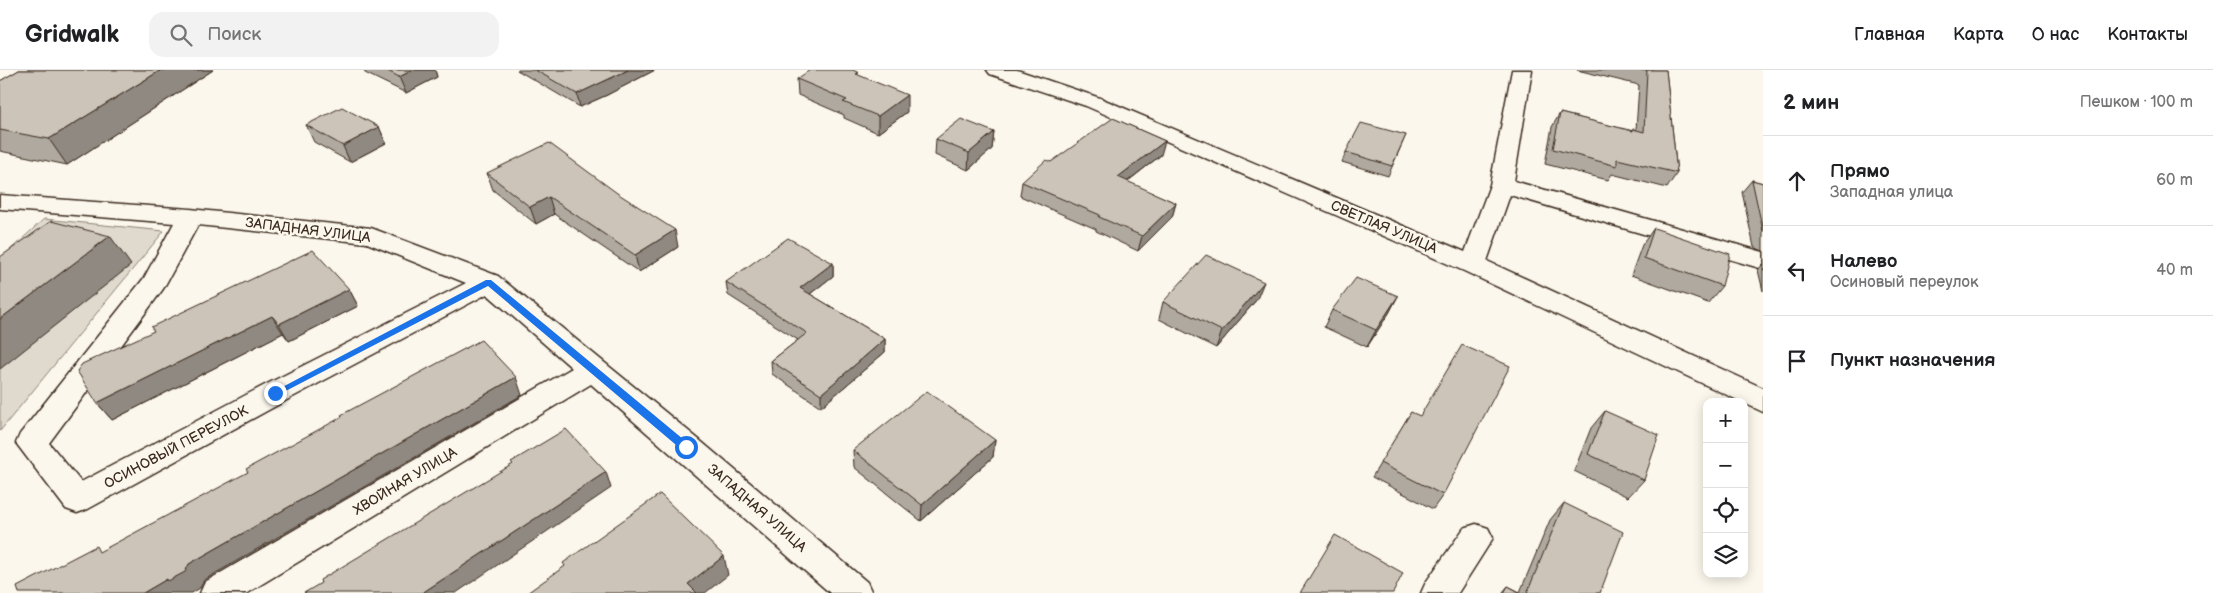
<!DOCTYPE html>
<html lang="ru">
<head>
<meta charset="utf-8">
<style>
	:root { --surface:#fff; --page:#f2f2f2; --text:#202124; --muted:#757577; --line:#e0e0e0 }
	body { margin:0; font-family:"Balsamiq Sans",sans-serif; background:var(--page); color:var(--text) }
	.controls { position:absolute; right:15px; bottom:15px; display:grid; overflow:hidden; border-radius:10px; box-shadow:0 2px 12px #0003 }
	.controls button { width:45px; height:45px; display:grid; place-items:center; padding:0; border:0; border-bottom:1px solid var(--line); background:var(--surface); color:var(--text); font:25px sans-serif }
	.stop { position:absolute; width:15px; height:15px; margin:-11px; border:4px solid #1a73e8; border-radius:50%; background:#fff }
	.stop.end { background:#1a73e8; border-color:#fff; box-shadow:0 1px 5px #0008 }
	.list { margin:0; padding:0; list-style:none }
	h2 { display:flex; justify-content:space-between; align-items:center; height:65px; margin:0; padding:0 20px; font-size:21px }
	h2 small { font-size:16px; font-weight:400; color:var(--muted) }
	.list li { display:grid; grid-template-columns:32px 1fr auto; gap:15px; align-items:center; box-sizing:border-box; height:90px; padding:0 20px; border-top:1px solid var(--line) }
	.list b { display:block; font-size:19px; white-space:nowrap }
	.list p { margin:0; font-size:16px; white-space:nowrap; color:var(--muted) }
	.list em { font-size:16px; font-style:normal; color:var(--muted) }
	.icon { flex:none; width:28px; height:28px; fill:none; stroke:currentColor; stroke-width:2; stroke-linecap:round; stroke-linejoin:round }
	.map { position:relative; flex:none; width:1763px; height:523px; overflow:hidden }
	header { display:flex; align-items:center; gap:30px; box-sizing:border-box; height:70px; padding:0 25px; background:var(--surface); border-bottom:1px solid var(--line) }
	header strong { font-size:24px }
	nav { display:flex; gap:28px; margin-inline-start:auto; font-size:18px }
	.search { width:350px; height:45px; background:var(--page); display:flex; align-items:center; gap:12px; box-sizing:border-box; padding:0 18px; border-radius:15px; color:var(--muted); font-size:19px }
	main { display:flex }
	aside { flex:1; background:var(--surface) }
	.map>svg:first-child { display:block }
</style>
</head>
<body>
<header>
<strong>Gridwalk</strong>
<div class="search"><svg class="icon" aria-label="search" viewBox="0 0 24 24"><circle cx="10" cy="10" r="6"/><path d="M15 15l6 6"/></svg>Поиск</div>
<nav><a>Главная</a><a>Карта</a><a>О нас</a><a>Контакты</a></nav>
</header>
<main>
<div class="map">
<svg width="1763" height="523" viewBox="0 0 1763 523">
	<rect width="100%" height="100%" fill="#fbf7ec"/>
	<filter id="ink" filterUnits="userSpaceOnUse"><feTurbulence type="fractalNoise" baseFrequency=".02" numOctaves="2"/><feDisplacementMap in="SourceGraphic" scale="10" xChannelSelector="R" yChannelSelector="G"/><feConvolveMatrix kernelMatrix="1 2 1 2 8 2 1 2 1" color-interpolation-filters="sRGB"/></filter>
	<g filter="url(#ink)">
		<polygon fill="#dfd9ce" stroke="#8d8276" points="44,149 164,161 0,361 0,189"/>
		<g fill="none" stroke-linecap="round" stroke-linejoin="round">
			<defs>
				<g id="minor">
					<polygon points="987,0 1017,0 1100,28 1465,182 1490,115 1512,0 1532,0 1514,111 1763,182 1763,199 1510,125 1487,191 1763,318 1763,342 1464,201 1086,36 990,4"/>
					<path d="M0 125 190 139 371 158 498 206 697 368 867 512 872 523H830L591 314 247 523H200L205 512 572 298 487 224 285 331 88 439 77 443 66 439 16 373 20 364 144 208 174 153 0 139ZM198 155 367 173 466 213 265 315 81 412 49 373 163 219Z"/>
					<polygon points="1476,454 1488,458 1493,468 1458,523 1421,523 1426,512 1464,458"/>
				</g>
			</defs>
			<use href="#minor" stroke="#3b2a1e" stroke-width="3"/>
			<use href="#minor" fill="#fbf7ec" fill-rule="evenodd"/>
		</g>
		<g fill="#afa99f" stroke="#3b2a1e">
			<polygon points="19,0 213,0 67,95 0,81 0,11"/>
			<polygon points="364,0 435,0 437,7 406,23 365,3"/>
			<polygon points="517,0 655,0 607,25 580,37"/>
			<polygon points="1577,0 1666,0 1677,103 1667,118 1612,104 1608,110 1545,94 1552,57 1560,43 1632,61 1633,59 1636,60 1639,15"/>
			<polygon points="859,6 907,42 878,63 844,48 844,45 798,25 797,9"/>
			<polygon points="306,55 379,57 386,73 350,92 314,72"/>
			<polygon points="994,62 992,79 968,100 935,85 936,69"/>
			<polygon points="1406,65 1388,106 1342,92 1346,82"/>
			<polygon points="1161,85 1127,112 1176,133 1172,147 1138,181 1096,161 1096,159 1020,126 1022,112 1051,92"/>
			<polygon points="487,103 678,177 639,202 554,144 536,154 493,120"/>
			<polygon points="1752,110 1763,113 1763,181 1754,177 1742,122"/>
			<polygon points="1654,158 1722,216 1708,233 1631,205 1642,175"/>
			<polygon points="833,193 833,206 810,224 885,269 885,282 821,337 772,304 771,291 798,270 728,225 726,212"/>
			<polygon points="1763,194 1763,221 1758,200"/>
			<polygon points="349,219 358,236 289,271 283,263 112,350 97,333 154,261"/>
			<polygon points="1398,226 1389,243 1367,277 1324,257 1332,240"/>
			<polygon points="1257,229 1216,278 1159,249 1163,232"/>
			<polygon points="1605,341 1644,410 1628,427 1574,401 1591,358"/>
			<polygon points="1411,342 1443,425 1433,439 1372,407"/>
			<polygon points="995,370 993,387 921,451 854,397 853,380"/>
			<polygon points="1564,433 1600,523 1502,523 1508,516 1520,522 1550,450"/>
		</g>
		<g fill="#8f8982" stroke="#3b2a1e">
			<polygon points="161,0 213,0 67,95 49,69"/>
			<polygon points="413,0 435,0 437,7 406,23 399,7"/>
			<polygon points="628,0 655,0 607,25 580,37 577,24"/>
			<polygon points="907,25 907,42 878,63 878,46"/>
			<polygon points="379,57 386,73 350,92 343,76"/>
			<polygon points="994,62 992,79 968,100 969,83"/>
			<polygon points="1165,71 1161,85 1115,121 1118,107"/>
			<polygon points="549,127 554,144 536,154 530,137"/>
			<polygon points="1176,133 1172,147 1138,181 1142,166"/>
			<polygon points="675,160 678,177 639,202 635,185"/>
			<polygon points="110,166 131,195 0,299 0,249"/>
			<polygon points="833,193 833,206 801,231 800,218"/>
			<polygon points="1264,212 1257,229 1216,278 1222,261"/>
			<polygon points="349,219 358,236 289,271 279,254"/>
			<polygon points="1398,226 1389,243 1367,277 1376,260"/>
			<polygon points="272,246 283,263 112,350 97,333"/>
			<polygon points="885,269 885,282 821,337 821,324"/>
			<polygon points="516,307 522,325 204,510 200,518 192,523 143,523 167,509 189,494"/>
			<polygon points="995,370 993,387 921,451 922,435"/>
			<polygon points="606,402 611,418 456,523 422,523"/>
			<polygon points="724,486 728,505 705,523 691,523 688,514"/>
		</g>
		<g fill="#ccc4b9" stroke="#3b2a1e">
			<polygon points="19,0 161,0 49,69 0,60 0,11"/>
			<polygon points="386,0 413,0 399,7"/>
			<polygon points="535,0 628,0 577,24"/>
			<polygon points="810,0 853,0 859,3 856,4 907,25 878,46 843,32 847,30 797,9"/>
			<polygon points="1643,0 1666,0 1677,103 1617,89 1617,96 1553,79 1560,43 1633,61 1633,59 1644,62 1647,1"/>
			<polygon points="342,37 379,57 343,76 306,55"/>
			<polygon points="1113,48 1165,71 1118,107 1176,133 1142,166 1099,147 1100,145 1022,112 1046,90 1051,92"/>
			<polygon points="961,49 994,62 969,83 936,69"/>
			<polygon points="1361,53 1406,65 1392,96 1346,82"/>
			<polygon points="549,73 617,123 675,160 635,185 549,127 530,137 487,103"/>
			<polygon points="1752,110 1763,113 1763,161"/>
			<polygon points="51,151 110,166 0,249 0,187"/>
			<polygon points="1654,158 1730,184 1722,216 1644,188"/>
			<polygon points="788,168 833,193 800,218 885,269 821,324 771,291 807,263 726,212"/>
			<polygon points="313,180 349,219 279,254 272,246 97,333 77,301 82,294 154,261 151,257"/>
			<polygon points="1206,185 1264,212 1222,261 1163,232"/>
			<polygon points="1356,208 1398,226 1376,260 1332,240"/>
			<polygon points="481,270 516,307 189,494 185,502 168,511 167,509 143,523 19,523 17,517 96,476 99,482 248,402 246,399 342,347 341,345"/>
			<polygon points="1462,275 1510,296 1443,425 1380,393 1411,342 1420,346"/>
			<polygon points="927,321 995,370 922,435 853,380"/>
			<polygon points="1605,341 1659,365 1644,410 1588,384"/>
			<polygon points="566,359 606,402 422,523 304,523 321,513 320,510 513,394 511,392"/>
			<polygon points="660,424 724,486 688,514 697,523 527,523 565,496 563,493"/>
			<polygon points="1564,433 1623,462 1600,523 1527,523"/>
			<polygon points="1335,465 1403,503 1393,523 1300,523"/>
			<polygon points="1508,516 1521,523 1504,523"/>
		</g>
	</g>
	<polygon fill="#1a73e8" points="486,210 491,210 689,374 689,380 682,380 488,216 278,325 272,325 271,323"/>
	<g text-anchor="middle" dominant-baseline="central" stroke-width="5" stroke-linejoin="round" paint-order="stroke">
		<g font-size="14" fill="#3b2a1e" stroke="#fbf7ec">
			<text transform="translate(1384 157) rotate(23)">СВЕТЛАЯ УЛИЦА</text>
			<text transform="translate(308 160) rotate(7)">ЗАПАДНАЯ УЛИЦА</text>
			<text transform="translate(176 377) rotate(-28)">ОСИНОВЫЙ ПЕРЕУЛОК</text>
			<text transform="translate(405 411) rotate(-31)">ХВОЙНАЯ УЛИЦА</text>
			<text transform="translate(757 438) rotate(41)">ЗАПАДНАЯ УЛИЦА</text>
		</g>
	</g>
</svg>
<div class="controls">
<button>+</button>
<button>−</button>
<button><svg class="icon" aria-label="locate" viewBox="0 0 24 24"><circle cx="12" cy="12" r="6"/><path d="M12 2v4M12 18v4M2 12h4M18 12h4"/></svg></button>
<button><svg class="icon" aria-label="layers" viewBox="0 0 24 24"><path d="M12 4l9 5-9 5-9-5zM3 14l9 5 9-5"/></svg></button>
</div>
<div class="stop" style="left:686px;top:377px"></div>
<div class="stop end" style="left:275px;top:323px"></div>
</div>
<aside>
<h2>2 мин<small>Пешком · 100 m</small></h2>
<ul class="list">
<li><svg class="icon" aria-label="ahead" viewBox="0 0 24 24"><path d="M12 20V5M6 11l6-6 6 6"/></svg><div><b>Прямо</b><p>Западная улица</p></div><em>60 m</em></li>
<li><svg class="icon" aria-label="left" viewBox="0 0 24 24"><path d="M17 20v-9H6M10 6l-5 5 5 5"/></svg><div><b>Налево</b><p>Осиновый переулок</p></div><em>40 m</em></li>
<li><svg class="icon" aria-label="arrive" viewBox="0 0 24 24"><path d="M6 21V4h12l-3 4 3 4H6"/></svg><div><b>Пункт назначения</b></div></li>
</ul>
</aside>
</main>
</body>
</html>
